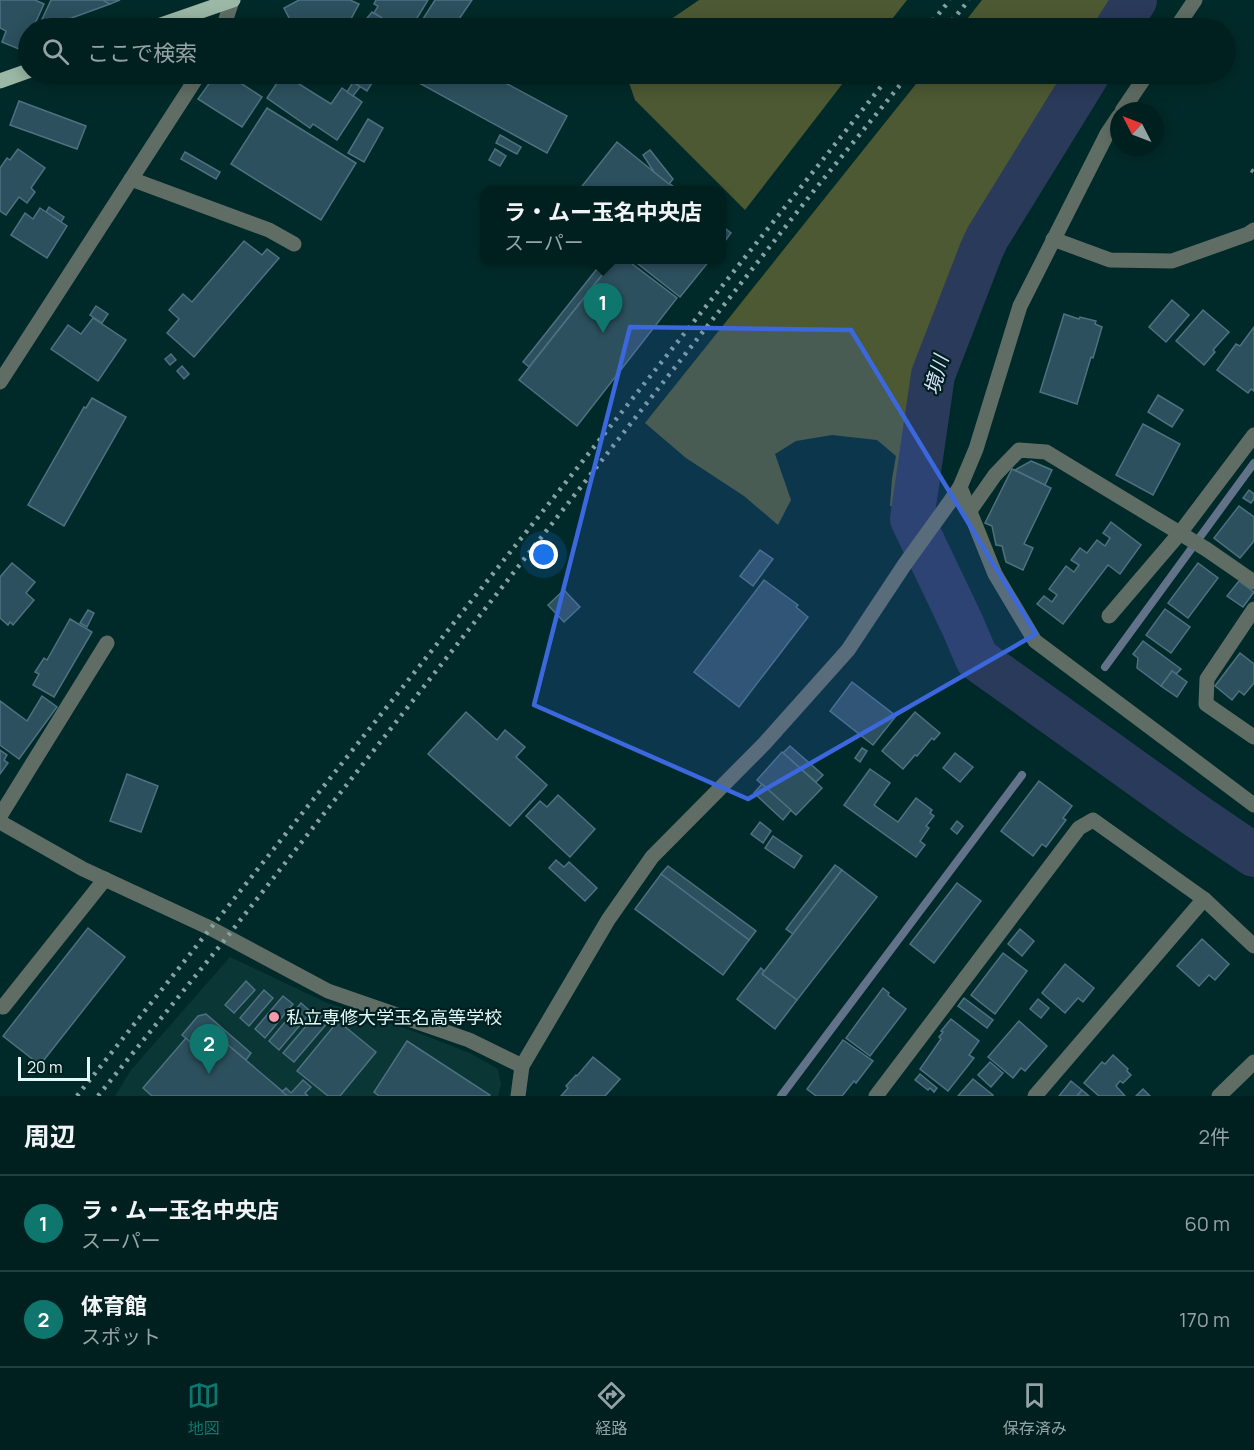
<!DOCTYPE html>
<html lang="ja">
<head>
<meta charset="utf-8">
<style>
	:root { --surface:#00201f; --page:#0a2828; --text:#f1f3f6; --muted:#95a3a4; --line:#223e3d; --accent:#0f766e }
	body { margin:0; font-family:Manrope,"Noto Sans JP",sans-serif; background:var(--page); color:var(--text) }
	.compass { position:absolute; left:1110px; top:102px; width:54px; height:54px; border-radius:50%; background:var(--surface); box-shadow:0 3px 15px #0003; rotate:312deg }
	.scale { position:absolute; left:18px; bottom:15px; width:72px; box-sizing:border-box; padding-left:6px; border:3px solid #e3f9f8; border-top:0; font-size:16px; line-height:21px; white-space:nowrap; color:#e3f9f8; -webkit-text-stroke:4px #001f1f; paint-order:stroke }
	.you { position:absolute; left:544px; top:555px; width:21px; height:21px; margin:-15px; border:4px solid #fff; border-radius:50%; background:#1a73e8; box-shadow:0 0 0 9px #1a73e833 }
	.badge { display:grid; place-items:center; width:39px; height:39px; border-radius:50%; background:var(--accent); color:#fff; font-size:20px; font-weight:700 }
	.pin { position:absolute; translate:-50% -50px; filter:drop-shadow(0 2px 3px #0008) }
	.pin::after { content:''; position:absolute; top:32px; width:21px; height:18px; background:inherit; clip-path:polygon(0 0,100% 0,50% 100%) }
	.popup { position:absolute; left:480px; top:186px; width:246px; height:78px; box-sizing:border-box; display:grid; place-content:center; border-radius:12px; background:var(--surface); filter:drop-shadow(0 2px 4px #0005); font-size:20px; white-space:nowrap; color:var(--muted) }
	.popup b { font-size:22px; color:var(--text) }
	.popup::after { content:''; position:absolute; left:50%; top:100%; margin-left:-12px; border:12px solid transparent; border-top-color:var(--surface) }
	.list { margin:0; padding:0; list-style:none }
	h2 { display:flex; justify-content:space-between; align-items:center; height:78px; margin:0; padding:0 24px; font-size:26px }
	h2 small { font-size:20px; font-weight:400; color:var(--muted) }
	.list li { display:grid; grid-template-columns:39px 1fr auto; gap:18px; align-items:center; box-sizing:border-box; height:96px; padding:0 24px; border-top:2px solid var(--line) }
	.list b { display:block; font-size:22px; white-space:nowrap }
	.list p { margin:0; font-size:20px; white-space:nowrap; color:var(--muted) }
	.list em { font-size:20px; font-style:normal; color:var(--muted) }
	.icon { flex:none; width:33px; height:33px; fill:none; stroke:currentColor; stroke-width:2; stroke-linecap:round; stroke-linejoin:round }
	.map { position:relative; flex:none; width:1254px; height:1096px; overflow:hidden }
	.search { position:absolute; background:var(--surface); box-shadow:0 3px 15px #0003; left:18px; right:18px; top:18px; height:66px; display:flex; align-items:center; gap:15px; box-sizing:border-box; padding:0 21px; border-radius:33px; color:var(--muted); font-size:22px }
	.sheet { height:270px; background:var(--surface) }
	nav { display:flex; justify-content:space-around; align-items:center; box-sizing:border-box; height:84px; border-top:2px solid var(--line); background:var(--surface); font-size:16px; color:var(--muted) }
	nav a { display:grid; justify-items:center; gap:3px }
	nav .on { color:var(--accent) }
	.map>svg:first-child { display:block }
</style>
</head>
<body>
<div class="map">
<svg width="1254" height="1096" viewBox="0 0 1254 1096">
	<rect width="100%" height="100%" fill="#002a29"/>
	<polygon fill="#0a3635" points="230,957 325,1002 416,1032 470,1053 498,1069 501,1084 498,1096 115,1096 131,1070"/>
	<g fill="#4d5933">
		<polygon points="699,0 907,0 885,28 658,28"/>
		<polygon points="982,0 1135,0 1117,28 960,28"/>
		<polygon points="626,74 850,74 745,210 635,100"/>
		<polygon points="924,74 1088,74 987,238 981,251 933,375 912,519 898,508 890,506 892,479 896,456 877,440 832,435 796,441 775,454 791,500 778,525 744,496 686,458 645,423"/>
	</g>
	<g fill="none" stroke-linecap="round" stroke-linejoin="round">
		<g stroke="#627389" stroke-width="8">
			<polyline points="1105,667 1254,463"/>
			<polyline points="781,1096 1022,775"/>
		</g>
		<g stroke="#2a3a5a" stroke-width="44">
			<polyline points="1117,28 1135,0"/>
			<polyline points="1088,74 987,238 981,251 933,375 912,519 963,626 977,659 1198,817 1254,855"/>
		</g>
	</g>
	<g fill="#2d505e" stroke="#4e7181" stroke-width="1.5">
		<polygon points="0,0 35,0 44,4 33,28 28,28 28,40 24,51 2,42 6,31 0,28"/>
		<polygon points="51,0 103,0 110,4 44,28 38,28"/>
		<polygon points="103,0 120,0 110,4"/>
		<polygon points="299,0 350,0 359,4 346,28 306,28 290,20 284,8"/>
		<polygon points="376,0 428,0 411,28 391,28 393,25 374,13 378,6 374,4"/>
		<polygon points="435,0 472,0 453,28 431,28 421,22"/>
		<polygon points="372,12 387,21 380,28 371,28 364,22"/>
		<polygon points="216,74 227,74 262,97 242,127 198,99"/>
		<polygon points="283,74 331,104 342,88 362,102 337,140 313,124 310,128 267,98"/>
		<polygon points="340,74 375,74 377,75 367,91"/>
		<polygon points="413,74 489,74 567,116 547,153 410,78"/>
		<polygon points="353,82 360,87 353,96 347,92"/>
		<polygon points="19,101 86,126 77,149 10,125"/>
		<polygon points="267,108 356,163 321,220 231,164"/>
		<polygon points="368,119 383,128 364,162 348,153"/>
		<polygon points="500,135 521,147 517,154 496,143"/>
		<polygon points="617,142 654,172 678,190 579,190"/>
		<polygon points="18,149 45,168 31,188 35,192 27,203 19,197 6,215 0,211 0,168 7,158 10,160"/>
		<polygon points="495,149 506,156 500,166 489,160"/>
		<polygon points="650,150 673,179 669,184 654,172 643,155"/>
		<polygon points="185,152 220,172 216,179 181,159"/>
		<polygon points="49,207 64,217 61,222 46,212"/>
		<polygon points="40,208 67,226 47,258 11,235 25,213 33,219"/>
		<polygon points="722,226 731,233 722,245"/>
		<polygon points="244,241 262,255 267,249 279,258 194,357 167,333 179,319 169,310 183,294 192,302"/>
		<polygon points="604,260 614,260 529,367 523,362"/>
		<polygon points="614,260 627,260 677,298 577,426 519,380"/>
		<polygon points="633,260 710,260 680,297"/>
		<polygon points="1172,300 1189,315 1166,342 1149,327"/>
		<polygon points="96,306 108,314 102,323 90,315"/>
		<polygon points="1203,310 1229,332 1213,350 1215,352 1204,365 1176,341"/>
		<polygon points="1064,314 1079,319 1080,317 1096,321 1095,324 1102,327 1093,358 1091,357 1077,404 1040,392"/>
		<polygon points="93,318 126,340 98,381 51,349 68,325 81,334"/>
		<polygon points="1254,327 1254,391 1251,389 1248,393 1217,370 1236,344 1240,346"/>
		<polygon points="171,354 176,360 170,365 165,359"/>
		<polygon points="182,366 189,374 184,379 177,371"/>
		<polygon points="1158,395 1183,410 1172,427 1148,412"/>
		<polygon points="92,398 126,417 64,526 28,505 84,407 86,408"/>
		<polygon points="1143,424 1180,444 1153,495 1116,475"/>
		<polygon points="1031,461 1052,470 1045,485 1015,470"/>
		<polygon points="1012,469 1051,488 1024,544 1033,548 1023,570 1006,562 1002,546 996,545 992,526 985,523"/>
		<polygon points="1249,490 1254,494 1254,499 1251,503 1243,498"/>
		<polygon points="1239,506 1254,517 1254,541 1240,558 1214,538"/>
		<polygon points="1111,522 1141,545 1120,574 1108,565 1063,624 1037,604 1044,596 1052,602 1057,595 1049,589 1066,566 1074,572 1079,565 1071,560 1080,548 1087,553 1097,540 1105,546 1110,538 1103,533"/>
		<polygon points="760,550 773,559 753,586 740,576"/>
		<polygon points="12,563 35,582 26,593 34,600 13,625 10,622 8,625 0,618 0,577"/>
		<polygon points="1198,563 1218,578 1188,618 1168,603"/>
		<polygon points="764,580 798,605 796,607 808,617 739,707 694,672"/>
		<polygon points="1239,581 1254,592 1243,607 1227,596"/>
		<polygon points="564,590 580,607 564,622 548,605"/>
		<polygon points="1165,609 1190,627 1171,653 1146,635"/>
		<polygon points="88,610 94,613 87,627 80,623"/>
		<polygon points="70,619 92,632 54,697 33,685 39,674 35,672 44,658 47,660"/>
		<polygon points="1143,641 1181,669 1176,674 1172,671 1161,686 1137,668 1138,658 1133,654"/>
		<polygon points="1240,653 1254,664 1254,683 1244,695 1239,691 1232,700 1215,686"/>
		<polygon points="1172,671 1187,682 1177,697 1161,686"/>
		<polygon points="852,682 896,716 873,745 830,711"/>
		<polygon points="42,696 57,707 19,759 0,745 0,701 27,721"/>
		<polygon points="466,712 497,740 505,730 525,747 516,757 547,785 510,826 428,754"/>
		<polygon points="915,712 940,733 934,740 932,738 917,756 915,755 903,769 882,751"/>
		<polygon points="790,746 823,775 816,782 783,753"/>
		<polygon points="862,748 867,751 860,762 855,758"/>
		<polygon points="0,750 7,755 4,760 8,763 0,774"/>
		<polygon points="782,752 822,788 796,815 757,780"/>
		<polygon points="955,753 973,767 960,782 943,768"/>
		<polygon points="870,769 890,783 874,805 898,822 916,798 932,810 930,813 934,816 926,826 929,828 920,841 925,845 916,857 844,805"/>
		<polygon points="127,774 158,786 141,832 110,821"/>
		<polygon points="1039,781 1072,806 1063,818 1066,820 1046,847 1042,844 1033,856 1001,831"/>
		<polygon points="762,784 791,810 783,820 754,793"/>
		<polygon points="558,795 595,829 570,857 526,816 540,801 547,807"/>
		<polygon points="957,821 963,826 957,834 951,829"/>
		<polygon points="760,822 771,831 763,843 751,834"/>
		<polygon points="773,836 802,856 794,868 765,848"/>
		<polygon points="556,860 564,867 569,862 597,888 585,901 549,868"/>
		<polygon points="835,865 842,870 793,934 786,929"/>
		<polygon points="668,866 756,931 749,940 661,874"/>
		<polygon points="842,870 877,897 797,1000 762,974"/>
		<polygon points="661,874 749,940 723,975 635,909"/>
		<polygon points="957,883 981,901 934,963 910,944"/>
		<polygon points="88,928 125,957 40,1065 3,1036"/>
		<polygon points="1020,929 1034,941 1022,956 1008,944"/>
		<polygon points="1202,939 1229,964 1215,980 1209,975 1199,986 1177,966"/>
		<polygon points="1003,953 1027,971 995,1014 971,995"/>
		<polygon points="1065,964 1094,988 1083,1002 1078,998 1065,1013 1042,993"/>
		<polygon points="761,968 764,971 762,974 797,1000 775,1029 737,999"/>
		<polygon points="246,981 255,990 234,1013 225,1005"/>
		<polygon points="883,988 889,993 888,995 906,1009 870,1056 846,1038"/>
		<polygon points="264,990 273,998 249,1026 240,1018"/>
		<polygon points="283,996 293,1004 265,1038 255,1029"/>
		<polygon points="964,998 993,1020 987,1028 958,1006"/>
		<polygon points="1038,999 1049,1008 1041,1018 1030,1009"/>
		<polygon points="301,1003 311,1012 279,1050 269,1041"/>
		<polygon points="318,1012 329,1021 294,1062 283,1053"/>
		<polygon points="206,1014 251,1053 246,1060 215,1034 210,1040 199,1031 190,1042 182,1035 198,1016"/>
		<polygon points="951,1019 979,1041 969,1055 974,1058 948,1091 920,1069 941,1039 939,1037 943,1032 941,1031"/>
		<polygon points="338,1021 376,1052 340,1096 328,1096 297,1071"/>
		<polygon points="1019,1021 1047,1046 1025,1071 1021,1068 1013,1078 988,1057"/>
		<polygon points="199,1031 210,1040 215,1034 288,1096 152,1096 143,1088 186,1038 190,1042"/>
		<polygon points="843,1040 873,1061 856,1083 854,1081 842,1096 816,1096 807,1089"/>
		<polygon points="407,1041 490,1095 489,1096 379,1096 374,1092"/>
		<polygon points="1113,1055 1128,1069 1127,1071 1131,1075 1123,1083 1120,1081 1116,1086 1125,1096 1099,1096 1084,1083 1102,1062 1105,1064"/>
		<polygon points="593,1057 620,1079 605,1096 561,1096 568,1088 566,1086 576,1075 577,1076"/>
		<polygon points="990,1062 1003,1073 991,1087 978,1075"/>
		<polygon points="920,1074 937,1088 934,1092 930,1088 928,1090 915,1080"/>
		<polygon points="973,1079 993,1095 993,1096 958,1096"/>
		<polygon points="303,1080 311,1087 305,1093 308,1096 288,1096 282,1092 286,1088 291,1093"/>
		<polygon points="1071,1081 1082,1090 1077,1096 1059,1096"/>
		<polygon points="1143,1089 1150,1096 1136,1096"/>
		<polygon points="1082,1090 1089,1096 1077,1096"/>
	</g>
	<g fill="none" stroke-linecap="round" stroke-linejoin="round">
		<polyline stroke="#719190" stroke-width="4" stroke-dasharray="3 4.5" stroke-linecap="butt" points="1251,170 1254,172"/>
		<g stroke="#606d64" stroke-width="15">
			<polyline points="223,28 232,1"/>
			<polyline points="1176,28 1195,0"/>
			<polyline points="1122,111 1147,74"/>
			<polyline points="131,179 269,230 294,244"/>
			<polyline points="1053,239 1110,260 1172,261 1248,234 1254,230"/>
			<polyline points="0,382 199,74"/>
			<polyline points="960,487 995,574 1035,641 1254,805"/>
			<polyline points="969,512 995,475 1019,450 1046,452 1206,549 1254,582"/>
			<polyline points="1254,609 1207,679 1206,704 1254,737"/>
			<polyline points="1109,616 1180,533 1254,435"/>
			<polyline points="0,816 107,643"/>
			<polyline points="0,822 83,869 210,928 328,991 469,1040 522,1066"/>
			<polyline points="3,1007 105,879"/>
			<polyline points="518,1096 522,1066 608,920 652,857 764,744 848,650 905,564 949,503 960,487 976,449 1020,306 1107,134 1119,116"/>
			<polyline points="876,1096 1079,828 1093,820 1204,899 1254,946"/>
			<polyline points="1035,1096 1204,899"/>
			<polyline points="1219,1096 1254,1062"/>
		</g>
		<g stroke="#9bb7a5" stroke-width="15">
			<polyline points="152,28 233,0"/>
			<polyline points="0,81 28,71"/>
		</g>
		<g stroke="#85a3a2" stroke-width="4.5" stroke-dasharray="3 6" stroke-linecap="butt">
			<polyline points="927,28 950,0"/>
			<polyline points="946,28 969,0"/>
			<polyline points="77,1096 891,74"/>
			<polyline points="98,1096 227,937 812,193 909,74"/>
		</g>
	</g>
	<path fill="#3b68dd" fill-opacity="0.2" stroke="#3b68dd" stroke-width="4.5" stroke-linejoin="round" d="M630 327 851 330 1036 634 748 799 534 705Z"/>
	<circle fill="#f39aab" stroke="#001f1f" stroke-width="2" cx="274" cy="1017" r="6"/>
	<g text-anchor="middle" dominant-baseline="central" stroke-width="4.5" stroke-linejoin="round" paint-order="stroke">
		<g font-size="18" fill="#e3f9f8" stroke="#001f1f" text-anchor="start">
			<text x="286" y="1017">私立専修大学玉名高等学校</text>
		</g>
		<g font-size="20" font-style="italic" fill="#d5e2fa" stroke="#001f1f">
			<text transform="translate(936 375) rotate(-75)">境川</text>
		</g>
	</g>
</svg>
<svg class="compass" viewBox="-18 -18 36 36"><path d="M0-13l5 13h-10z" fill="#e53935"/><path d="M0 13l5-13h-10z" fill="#95a3a4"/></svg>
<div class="scale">20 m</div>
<div class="you"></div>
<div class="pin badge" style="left:603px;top:333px">1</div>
<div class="popup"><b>ラ・ムー玉名中央店</b>スーパー</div>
<div class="pin badge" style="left:209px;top:1074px">2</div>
<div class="search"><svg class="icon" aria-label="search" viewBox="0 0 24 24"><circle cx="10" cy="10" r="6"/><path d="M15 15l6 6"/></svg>ここで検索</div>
</div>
<section class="sheet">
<h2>周辺<small>2件</small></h2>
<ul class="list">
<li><span class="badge">1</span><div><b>ラ・ムー玉名中央店</b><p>スーパー</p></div><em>60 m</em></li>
<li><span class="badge">2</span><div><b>体育館</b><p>スポット</p></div><em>170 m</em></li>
</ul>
</section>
<nav>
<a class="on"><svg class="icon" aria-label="map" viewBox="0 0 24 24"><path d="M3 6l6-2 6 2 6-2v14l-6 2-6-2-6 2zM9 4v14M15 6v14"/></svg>地図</a>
<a><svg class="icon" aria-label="directions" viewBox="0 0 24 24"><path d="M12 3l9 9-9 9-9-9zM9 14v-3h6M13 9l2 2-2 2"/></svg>経路</a>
<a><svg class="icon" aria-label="saved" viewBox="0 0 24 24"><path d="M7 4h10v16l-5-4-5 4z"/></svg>保存済み</a>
</nav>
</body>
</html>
